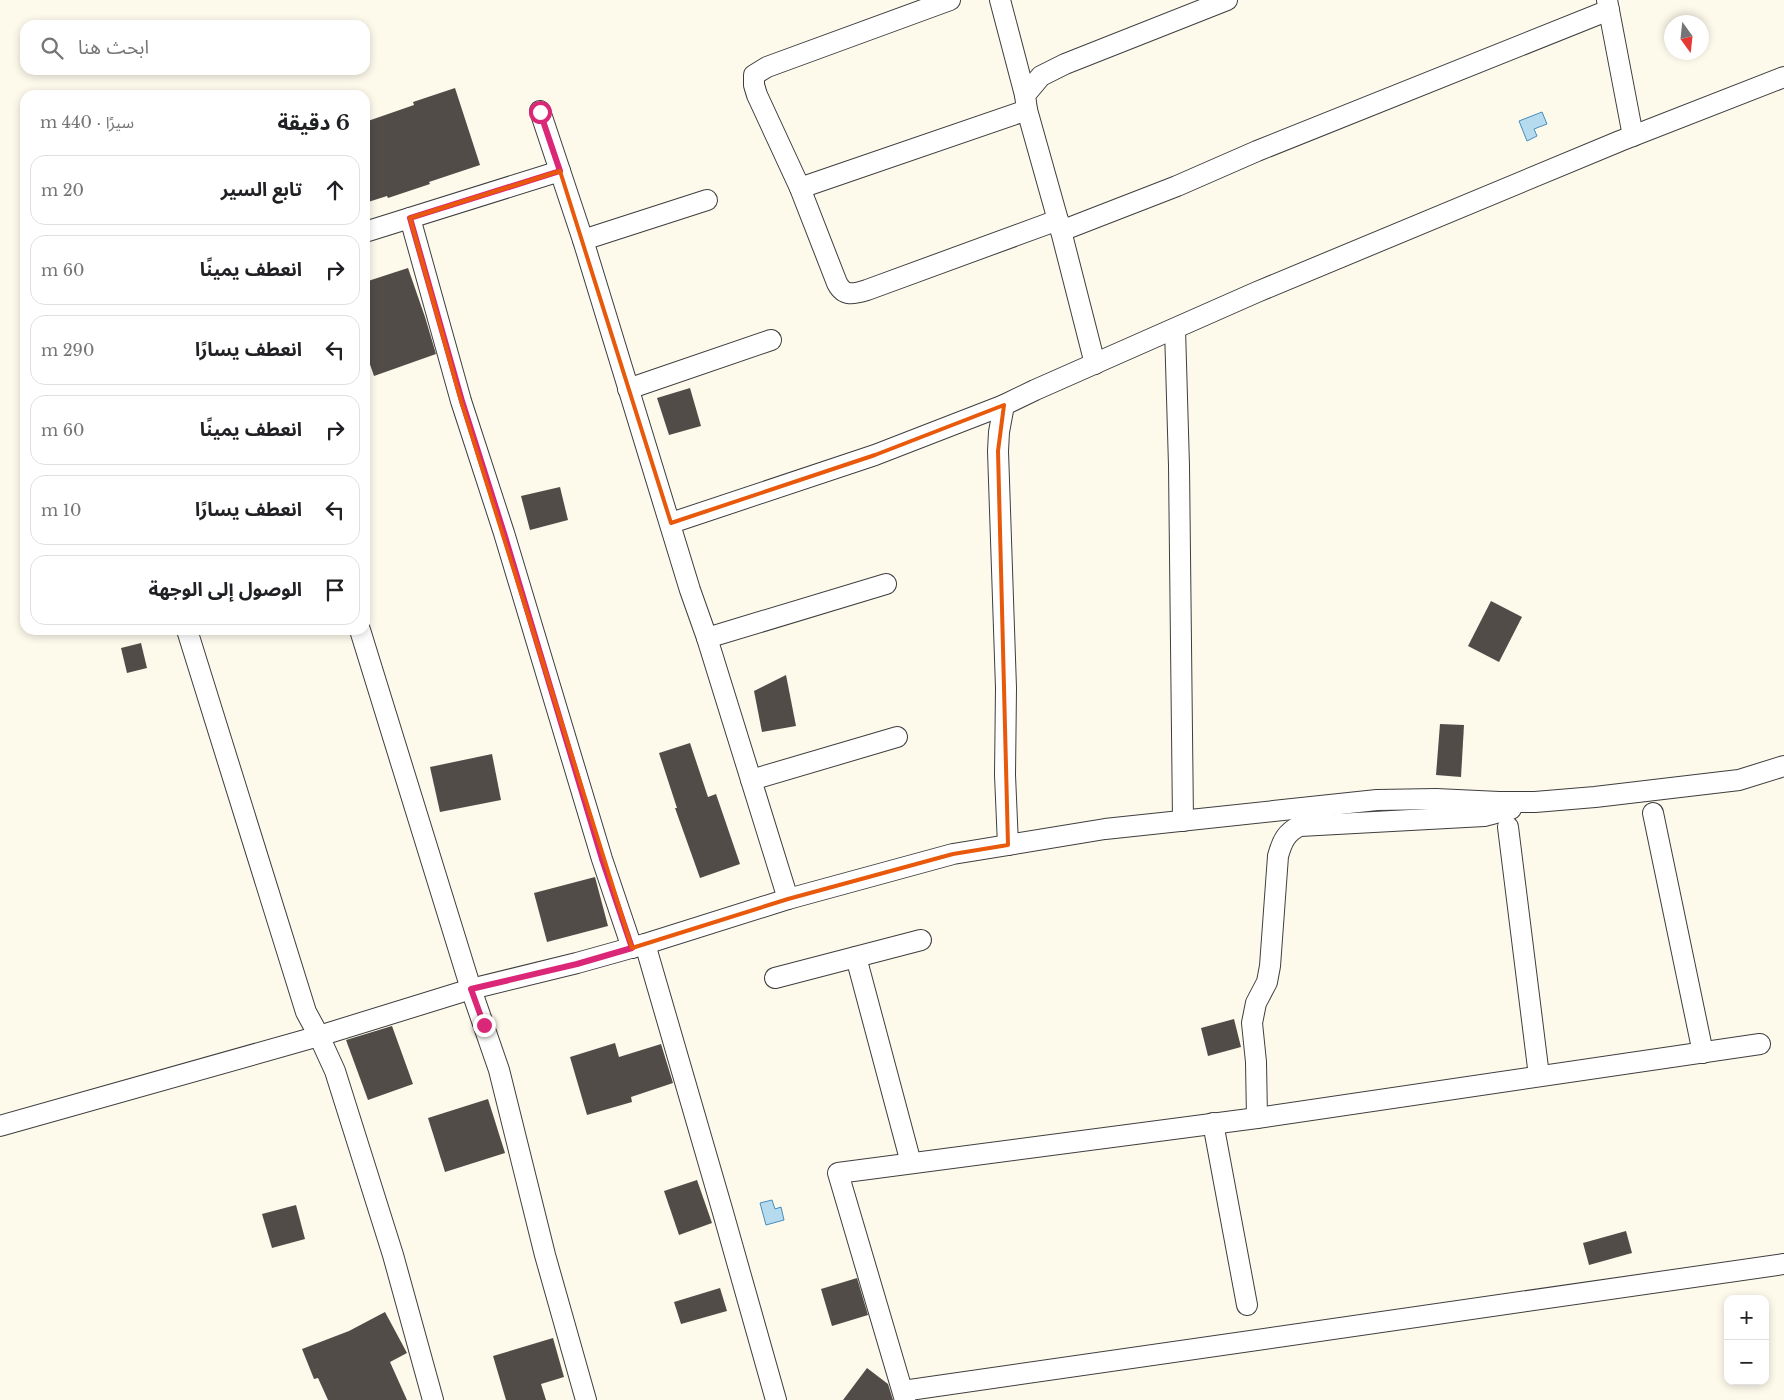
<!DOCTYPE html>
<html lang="ar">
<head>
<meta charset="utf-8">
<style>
	:root { --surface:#fff; --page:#f2f2f2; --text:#202124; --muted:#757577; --line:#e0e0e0 }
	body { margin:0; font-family:"Libre Baskerville","Noto Sans Arabic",serif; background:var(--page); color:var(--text); direction:rtl }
	.controls { position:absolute; right:15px; bottom:15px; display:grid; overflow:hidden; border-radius:10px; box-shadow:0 2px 8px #0003 }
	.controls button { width:45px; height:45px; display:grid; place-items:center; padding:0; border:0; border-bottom:1px solid var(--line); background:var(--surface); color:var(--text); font:25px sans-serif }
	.compass { position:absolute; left:1664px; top:15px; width:45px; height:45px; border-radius:50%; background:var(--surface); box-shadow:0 2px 8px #0003; rotate:165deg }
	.stop { position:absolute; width:15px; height:15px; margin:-11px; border:4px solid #db2777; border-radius:50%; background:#fff }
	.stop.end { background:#db2777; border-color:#fff; box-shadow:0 1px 5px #0008 }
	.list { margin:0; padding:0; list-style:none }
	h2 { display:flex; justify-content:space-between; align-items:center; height:65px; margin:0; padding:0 20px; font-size:21px }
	h2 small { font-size:16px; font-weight:400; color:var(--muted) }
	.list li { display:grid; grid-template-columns:32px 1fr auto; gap:15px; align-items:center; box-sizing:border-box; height:70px; margin:0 10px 10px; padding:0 10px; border:1px solid var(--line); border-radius:15px }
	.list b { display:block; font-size:19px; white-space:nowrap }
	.list em { font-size:16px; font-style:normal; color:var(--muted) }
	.icon { flex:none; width:28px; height:28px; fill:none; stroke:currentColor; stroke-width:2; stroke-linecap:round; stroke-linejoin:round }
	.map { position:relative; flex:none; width:1784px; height:1400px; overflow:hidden; direction:ltr }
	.search { position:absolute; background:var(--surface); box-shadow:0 2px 8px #0003; left:20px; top:20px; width:350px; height:55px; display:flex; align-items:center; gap:12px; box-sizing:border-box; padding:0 18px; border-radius:15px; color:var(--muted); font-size:19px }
	.panel { position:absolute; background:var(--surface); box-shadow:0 2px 8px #0003; left:20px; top:90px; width:350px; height:545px; border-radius:15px; direction:rtl }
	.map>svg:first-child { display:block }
</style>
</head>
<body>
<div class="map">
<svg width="1784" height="1400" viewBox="0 0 1784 1400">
	<rect width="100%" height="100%" fill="#fdf9eb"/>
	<g fill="#b6daee" stroke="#458ebd">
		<polygon points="1542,112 1547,124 1534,129 1537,136 1527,141 1519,121"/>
		<polygon points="772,1200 775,1209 781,1207 784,1220 766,1225 760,1203"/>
	</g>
	<g fill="#524c49">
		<polygon points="455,88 480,165 429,182 430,184 388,198 387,196 365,203 365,122 414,105 413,102"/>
		<polygon points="408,268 425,317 436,354 374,376 365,350 365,282"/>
		<polygon points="690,388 701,426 669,435 657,398"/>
		<polygon points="560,487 568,520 530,530 521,496"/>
		<polygon points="1491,601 1522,617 1499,662 1468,646"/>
		<polygon points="141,643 147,668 127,673 121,648"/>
		<polygon points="786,675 796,726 762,732 754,691"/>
		<polygon points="1440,724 1464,725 1461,777 1436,775"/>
		<polygon points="690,743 708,797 716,794 740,864 700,878 675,808 677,808 659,753"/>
		<polygon points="492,754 501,800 440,812 430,767"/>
		<polygon points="595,877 608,926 547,942 534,893"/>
		<polygon points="1234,1019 1241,1047 1208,1056 1201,1028"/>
		<polygon points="392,1026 413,1084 368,1100 346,1040"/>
		<polygon points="615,1043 619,1057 661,1044 673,1083 631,1097 632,1102 587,1115 570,1057"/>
		<polygon points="488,1099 505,1153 445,1172 428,1118"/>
		<polygon points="697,1180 712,1223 679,1235 664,1191"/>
		<polygon points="296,1205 305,1239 272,1248 262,1214"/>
		<polygon points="1626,1231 1632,1253 1589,1265 1583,1243"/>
		<polygon points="857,1278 868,1315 832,1326 821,1289"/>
		<polygon points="720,1288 727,1311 681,1324 674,1302"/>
		<polygon points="385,1312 407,1353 390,1362 407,1400 328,1400 318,1378 314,1379 302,1349 349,1331"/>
		<polygon points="553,1338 564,1377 541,1384 546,1400 506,1400 493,1356"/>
		<polygon points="867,1368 888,1384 893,1400 843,1400"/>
	</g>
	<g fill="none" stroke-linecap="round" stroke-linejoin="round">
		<defs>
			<g id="minor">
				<path d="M950 0 767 67 754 75V85L757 95 800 188 837 283C844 297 854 294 867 290L1058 220"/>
				<polyline points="1000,0 1025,95"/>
				<polyline points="1607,0 1633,136"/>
				<polyline points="540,111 583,240 690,590 707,638 788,899"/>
				<polyline points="800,188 1027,110"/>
				<polyline points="410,218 461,401 504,533 602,859 632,948"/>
				<polyline points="1061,231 1177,186 1257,151 1609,10"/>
				<polyline points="365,232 560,171"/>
				<polyline points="583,240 707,200"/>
				<polyline points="1175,329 1179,466 1183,821"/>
				<polyline points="1095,364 1061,231 1027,110 1025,95 1041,76 1065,64 1227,0"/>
				<polyline points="628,389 771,340"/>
				<polyline points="671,523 875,455 1004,405"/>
				<polyline points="187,630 306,1012 319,1036 335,1071 393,1255 433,1400"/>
				<polyline points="360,630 471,989 499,1070 545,1255 586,1400"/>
				<polyline points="707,638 886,584"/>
				<polyline points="751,780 897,737"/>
				<polyline points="1653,813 1703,1053"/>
				<polyline points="1508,827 1539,1076"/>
				<polyline points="1008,845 1005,775 1006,688 998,451 999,432 1004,405 1035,390 1257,292 1620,141 1784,77"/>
				<polyline points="645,944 722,1209 776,1400"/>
				<polyline points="856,957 911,1163"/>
				<polyline points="775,978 921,940"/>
				<path d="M1257 1118 1256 1062 1252 1023 1256 1003 1267 982 1270 966 1278 856C1282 842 1286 832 1300 826L1484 816 1511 809"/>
				<polyline points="1213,1123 1247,1305"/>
				<polyline points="0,1126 319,1036 471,989 577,963 645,944 788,899 953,854 1105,829 1377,800 1436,799 1499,802 1535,802 1595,797 1739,780 1784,766"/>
				<polyline points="903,1391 1784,1264"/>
				<polyline points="905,1400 838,1173 1257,1118 1760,1044"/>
			</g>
		</defs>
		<use href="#minor" stroke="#3e3e3e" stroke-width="22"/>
		<use href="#minor" stroke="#fff" stroke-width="20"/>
	</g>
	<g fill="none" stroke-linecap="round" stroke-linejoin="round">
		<polyline stroke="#db2777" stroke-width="6" points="484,1025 471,989 577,964 632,948 602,859 504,533 462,401 410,218 560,171 540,112"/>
	</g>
	<path fill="none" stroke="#e8590c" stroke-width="4" stroke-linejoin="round" d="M560 171 671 523 875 455 1004 405 998 451 1008 845 953 854 788 899 632 948 461 401 410 218Z"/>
</svg>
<div class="controls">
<button>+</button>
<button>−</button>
</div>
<svg class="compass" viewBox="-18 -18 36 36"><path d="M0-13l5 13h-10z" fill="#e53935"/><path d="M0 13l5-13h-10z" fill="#757577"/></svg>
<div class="stop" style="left:540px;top:112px"></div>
<div class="stop end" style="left:484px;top:1025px"></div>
<div class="search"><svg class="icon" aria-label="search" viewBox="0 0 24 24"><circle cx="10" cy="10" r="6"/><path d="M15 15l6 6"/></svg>ابحث هنا</div>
<section class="panel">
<h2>6 دقيقة<small>سيرًا · 440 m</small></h2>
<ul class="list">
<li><svg class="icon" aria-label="ahead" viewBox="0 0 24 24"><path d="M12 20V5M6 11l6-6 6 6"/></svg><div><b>تابع السير</b></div><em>20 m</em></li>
<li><svg class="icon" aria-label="right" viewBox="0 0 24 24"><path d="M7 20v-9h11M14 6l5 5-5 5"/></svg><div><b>انعطف يمينًا</b></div><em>60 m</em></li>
<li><svg class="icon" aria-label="left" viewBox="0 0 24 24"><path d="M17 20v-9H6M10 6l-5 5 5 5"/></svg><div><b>انعطف يسارًا</b></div><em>290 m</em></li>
<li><svg class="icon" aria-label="right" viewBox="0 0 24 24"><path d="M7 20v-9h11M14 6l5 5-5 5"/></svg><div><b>انعطف يمينًا</b></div><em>60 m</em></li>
<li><svg class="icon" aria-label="left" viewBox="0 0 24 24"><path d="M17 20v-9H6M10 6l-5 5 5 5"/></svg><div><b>انعطف يسارًا</b></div><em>10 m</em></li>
<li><svg class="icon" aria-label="arrive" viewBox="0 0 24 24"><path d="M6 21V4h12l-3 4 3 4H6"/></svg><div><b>الوصول إلى الوجهة</b></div></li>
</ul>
</section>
</div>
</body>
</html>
